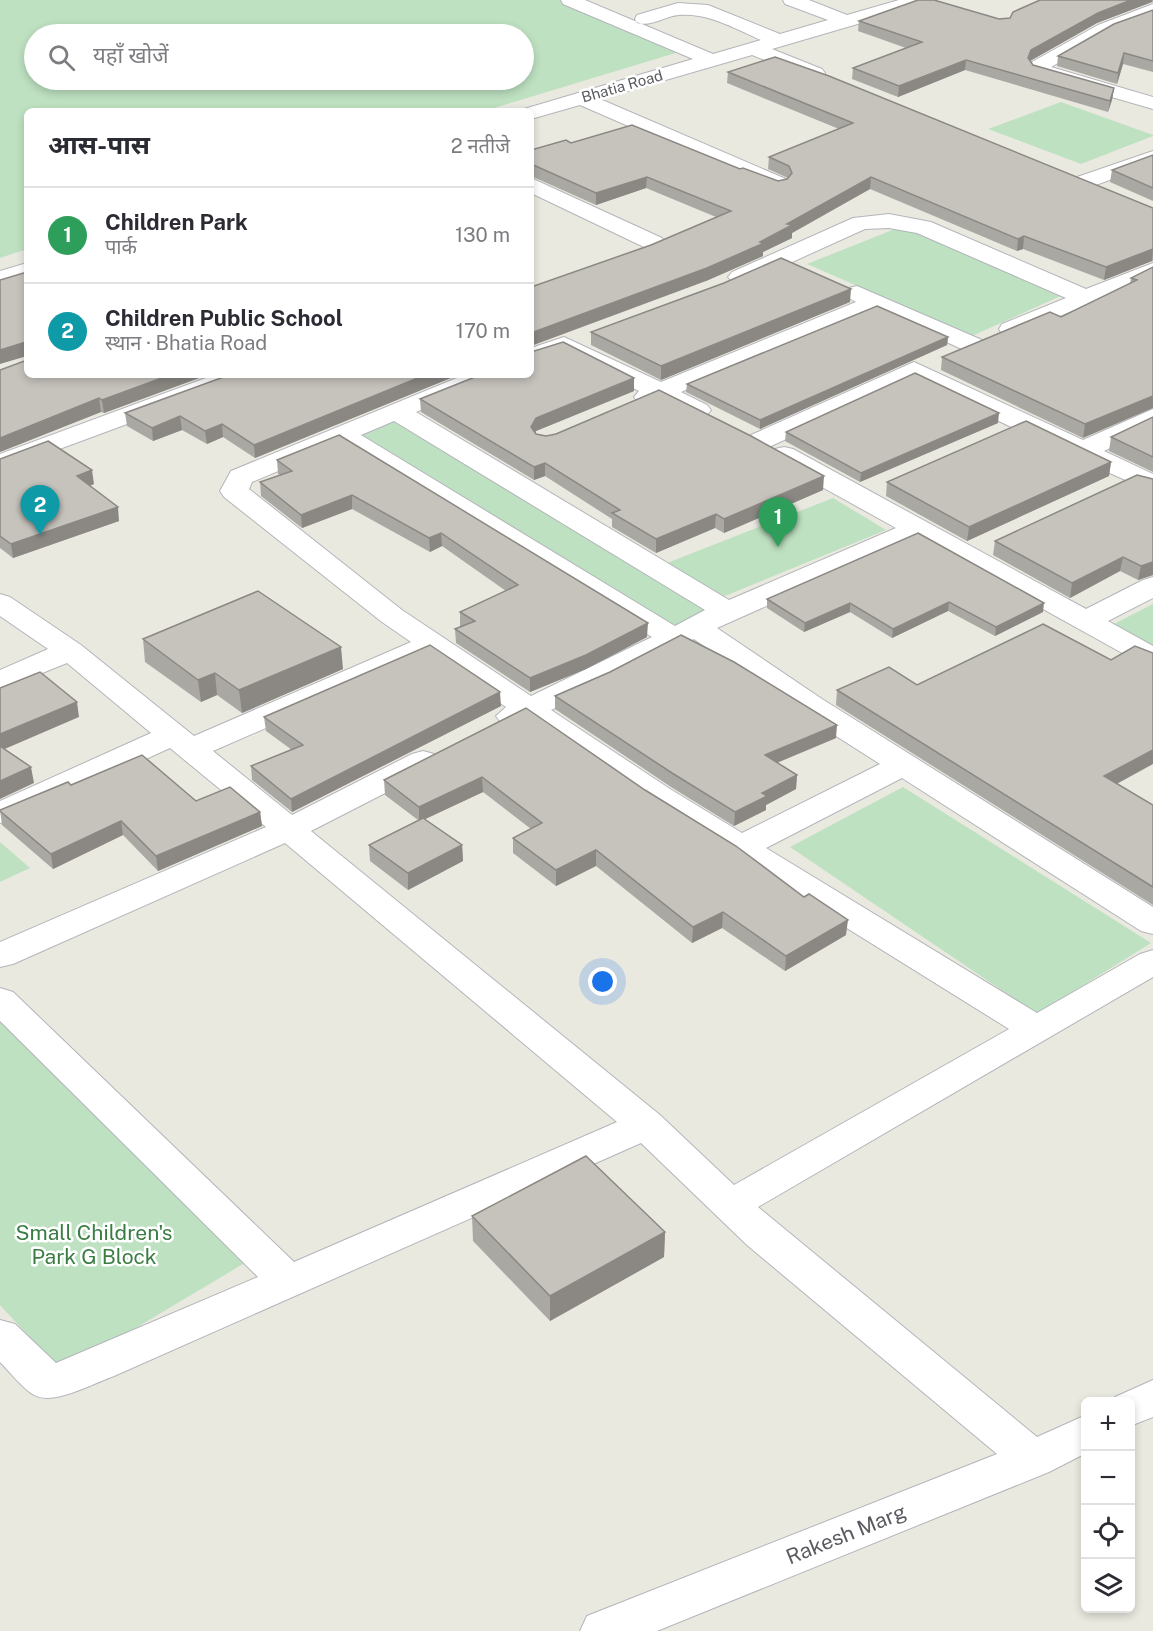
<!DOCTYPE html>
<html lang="hi">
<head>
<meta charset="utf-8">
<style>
	:root { --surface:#fff; --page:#f2f2f3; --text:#2b2b33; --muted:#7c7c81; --line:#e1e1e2; --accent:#da5136 }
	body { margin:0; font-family:"Public Sans","Noto Sans Devanagari",sans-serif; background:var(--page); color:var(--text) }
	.controls { position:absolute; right:18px; bottom:18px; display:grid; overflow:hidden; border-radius:9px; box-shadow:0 3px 9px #0003 }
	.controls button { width:54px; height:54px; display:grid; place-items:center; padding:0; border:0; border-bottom:2px solid var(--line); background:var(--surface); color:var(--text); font:30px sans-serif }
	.you { position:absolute; left:603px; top:982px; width:21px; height:21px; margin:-15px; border:4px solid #fff; border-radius:50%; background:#1a73e8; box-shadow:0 0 0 9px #1a73e833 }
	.badge { display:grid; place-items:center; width:39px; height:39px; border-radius:50%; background:var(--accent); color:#fff; font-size:20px; font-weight:700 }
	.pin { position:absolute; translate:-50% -50px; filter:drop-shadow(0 2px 3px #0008) }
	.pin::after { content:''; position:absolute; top:32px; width:21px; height:18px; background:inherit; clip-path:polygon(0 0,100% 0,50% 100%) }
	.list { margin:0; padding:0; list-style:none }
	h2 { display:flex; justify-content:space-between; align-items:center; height:78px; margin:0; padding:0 24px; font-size:26px }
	h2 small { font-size:20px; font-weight:400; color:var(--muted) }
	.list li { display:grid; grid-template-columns:39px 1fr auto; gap:18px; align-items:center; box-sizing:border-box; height:96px; padding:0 24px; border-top:2px solid var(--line) }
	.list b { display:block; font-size:22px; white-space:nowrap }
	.list p { margin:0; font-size:20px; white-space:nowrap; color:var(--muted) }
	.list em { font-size:20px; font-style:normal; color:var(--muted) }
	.icon { flex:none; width:33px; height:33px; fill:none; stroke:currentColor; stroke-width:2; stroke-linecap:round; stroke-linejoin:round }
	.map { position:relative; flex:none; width:1153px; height:1631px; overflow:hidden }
	.search { position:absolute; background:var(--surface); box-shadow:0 3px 9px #0003; left:24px; top:24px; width:510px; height:66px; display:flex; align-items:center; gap:15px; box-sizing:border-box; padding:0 21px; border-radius:33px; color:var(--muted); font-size:22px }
	.panel { position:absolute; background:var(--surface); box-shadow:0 3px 9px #0003; left:24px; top:108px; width:510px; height:270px; border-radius:9px }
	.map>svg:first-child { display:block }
</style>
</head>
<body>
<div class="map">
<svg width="1153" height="1631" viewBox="0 0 1153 1631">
	<rect width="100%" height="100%" fill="#eae9e0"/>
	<g fill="#bee1c1" fill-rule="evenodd">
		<path d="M0 0H564L679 52 484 111H27V249L0 258ZM34 34H524V80H34Z"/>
		<polygon points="1061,102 1153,135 1153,136 1081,164 988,129"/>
		<polygon points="900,227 1065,294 972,336 807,264"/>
		<polygon points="398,418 712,609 666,629 354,438"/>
		<polygon points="833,498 886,530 720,598 667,563"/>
		<polygon points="1153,604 1153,649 1110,626"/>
		<polygon points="903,787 1151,943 1037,1014 790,847"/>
		<polygon points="0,842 30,868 0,882"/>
		<polygon points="0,1022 248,1261 62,1372 0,1305"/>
	</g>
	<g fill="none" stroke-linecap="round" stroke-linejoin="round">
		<defs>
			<g id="minor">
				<path d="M561 0H585L713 54 761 40C736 29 707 12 679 15 665 16 652 27 637 23L635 19 637 15 678 3 708 5 780 34 828 20 785 4 783 0H809L847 15 899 0H928L926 4 772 49 822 69 825 73 822 77H808L752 55 600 99 786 179 789 184 786 189 778 191 580 105 531 119V111H522L524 109 693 59 563 4Z"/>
				<polygon points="1153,4 1153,17 1112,33 1051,67 1153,97 1153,109 1032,74 1029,70 1032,62 1098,25"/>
				<polygon points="1153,151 1153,164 1085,189 1077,187 1074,182 1077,177"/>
				<polygon points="531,178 662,238 665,243 662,248 654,250 646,248 531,193"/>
				<polygon points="889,214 931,222 1086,289 1153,263 1153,278 1011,336 1002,334 999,329 1002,324 1066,298 917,233 889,228 865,229 748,282 740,284 732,282 728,277 732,272 853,218"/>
				<polygon points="27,263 27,278 0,286 0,271"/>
				<polygon points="857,286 982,340 985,345 982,350 973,352 964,350 876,310 681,392 707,405 711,410 707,415 698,418 689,415 660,401 647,405 638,402 634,397 639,391 563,353 531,364 531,348 564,337 661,382 856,302 849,298 845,293 849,288"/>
				<polygon points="914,362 1083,440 1153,409 1153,427 1104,451 1153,474 1153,492 1073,457 914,380 769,447 760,449 751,447 747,441 751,435"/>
				<polygon points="214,375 250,375 246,380 0,471 0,454"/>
				<path d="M464 375H499L495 380 416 412 729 600 896 528 775 461 771 455 775 449 784 447 793 449 1086 609 1143 580 1153 577V598L1108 621 1153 646V667L1142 664 917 539 717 628 822 699 1153 907V934L1141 931 902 778 766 848 1037 1013 1140 954 1153 950V977L758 1207 1037 1437 1086 1415V1453L1049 1472 657 1631H580L587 1616 997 1454 747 1245 641 1143 114 1376C94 1383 53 1406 34 1395 22 1388 10 1372 0 1362V1320L15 1324 56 1363 258 1277 0 1021V988L13 992 294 1262 617 1122 285 843 13 964 0 967V942L266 827 170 748 12 820 0 823V801L151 733 67 663 0 690V670L48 649 0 616V594L10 597 81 645 194 736 411 642 382 622 224 497 220 491 231 471ZM394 421 705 610 675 626 361 435ZM340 445 652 637 531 696 402 610 249 489 252 482ZM694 639 800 713 880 764 742 833 670 789 551 710 609 683ZM431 656 506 707 496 716 501 723 512 725 526 721 646 803 1009 1029 734 1185 660 1115 311 831 434 768 439 761 434 754 423 751 412 754 292 815 213 751Z"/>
				<polygon points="1153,1380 1153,1417 1130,1426 1130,1402 1112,1402 1115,1397"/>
			</g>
		</defs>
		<use href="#minor" stroke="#b3b5ba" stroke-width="2"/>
		<use href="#minor" fill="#fff" fill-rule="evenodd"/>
	</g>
	<g fill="#aaa8a3">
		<polygon points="1040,0 1153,0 1153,2 1152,2 1097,23 1030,61 1033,65 1114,88 1112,100 1108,112 965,70 898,97 852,79 853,68 906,48 858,31 859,21 999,19 1010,18"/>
		<polygon points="1153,10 1153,72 1123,64 1117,84 1057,66 1058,56"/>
		<polygon points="728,72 1153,208 1153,261 1152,261 1104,280 1023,249 1017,251 870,189 792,233 792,238 763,252 763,256 706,281 651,245 716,217 646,188 596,205 531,176 531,150 571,143 740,169 778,181 787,179 788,178 768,169 769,157 839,129 727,83"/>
		<polygon points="1153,155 1153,201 1110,182 1112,170"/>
		<polygon points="1153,267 1083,438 941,370 942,357 1061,317 1130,284 1131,278"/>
		<polygon points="850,302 661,380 591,345 591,332"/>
		<polygon points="948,337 947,345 760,429 686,392 687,384"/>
		<polygon points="0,370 207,375 104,413 101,412 0,452"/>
		<polygon points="458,375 255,458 223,437 207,444 182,430 153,441 127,426 125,413"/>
		<polygon points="634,378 634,391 536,431 535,432 536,434 823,490 724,533 715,528 656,553 612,527 612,519 545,476 534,480 421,412 420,399"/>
		<polygon points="1153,417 1153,472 1109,451 1111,437"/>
		<polygon points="998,423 860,482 785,441 786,432"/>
		<polygon points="339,435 647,637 586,669 530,692 456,643 455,629 461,627 460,626 460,612 506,591 442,546 430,552 352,509 302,528 261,496 260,482 280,475 278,474 277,460"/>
		<polygon points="0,459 94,484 90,486 119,521 13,558 0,548"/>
		<polygon points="1111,462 1109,476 967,541 886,496 887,482"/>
		<polygon points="1153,479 1153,575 1138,580 1120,571 1070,598 993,555 995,541"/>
		<polygon points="918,533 1043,612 995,636 948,611 892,638 850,612 804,632 767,608 767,599"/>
		<polygon points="143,639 343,669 242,713 217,695 201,702 145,662"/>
		<polygon points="917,685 1117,784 1153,805 1153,905 836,705 837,690"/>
		<polygon points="555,696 836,738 777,763 797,775 796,789 766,805 766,810 734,826 671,787 555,709"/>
		<polygon points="501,706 292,812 252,780 251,766 292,750 266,731 264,717"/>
		<polygon points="526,708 846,935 785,971 722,928 692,943 596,866 556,886 513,853 513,838 531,829 483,792 425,819 462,845 463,861 408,890 370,861 369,845 418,820 385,795 384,780"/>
		<polygon points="71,785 196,801 260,812 262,826 158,871 123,835 53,869 2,825 0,810"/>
		<polygon points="472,1216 665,1232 664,1257 550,1321 473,1241"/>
	</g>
	<g fill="#8b8884">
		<polygon points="1131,0 1152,0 1152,2 1097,23 1030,61 1028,58 1031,50 1098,13"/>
		<polygon points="1124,53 1123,64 1117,84 1118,73"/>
		<polygon points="966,60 965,70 898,97 899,86"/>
		<polygon points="1114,88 1112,100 1108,112 1110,101"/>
		<polygon points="647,177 646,188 596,205 596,193"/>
		<polygon points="871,177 870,189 792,233 792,238 763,252 763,256 706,281 531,346 531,333 760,242 787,224"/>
		<polygon points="1024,236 1023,249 1017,251 1018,239"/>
		<polygon points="1153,249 1152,261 1104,280 1106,267"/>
		<polygon points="851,289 850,302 661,380 661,366"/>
		<polygon points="948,337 947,345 760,429 760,420"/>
		<polygon points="26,342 27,356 0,364 0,350"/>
		<polygon points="170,375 207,375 104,413 102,400"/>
		<polygon points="425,375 458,375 255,458 254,445"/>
		<polygon points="634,378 634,391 536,431 531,440 531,427 536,418"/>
		<polygon points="1153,396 1153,408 1083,438 1085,424"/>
		<polygon points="99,398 101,412 0,452 0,438"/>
		<polygon points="999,413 998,423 860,482 861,473"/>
		<polygon points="180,416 182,430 153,441 152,428"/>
		<polygon points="222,424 223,437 207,444 205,431"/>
		<polygon points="1111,462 1109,476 967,541 969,527"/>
		<polygon points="545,463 545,476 534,480 534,467"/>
		<polygon points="92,470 94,484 79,490 77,476"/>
		<polygon points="824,476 823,490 724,533 724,519"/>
		<polygon points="352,495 352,509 302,528 301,515"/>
		<polygon points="118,507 119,521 13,558 11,544"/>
		<polygon points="716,514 715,528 656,553 656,539"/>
		<polygon points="441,533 442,546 430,552 429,538"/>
		<polygon points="1123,557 1120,571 1070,598 1072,583"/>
		<polygon points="1153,562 1153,575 1138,580 1141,566"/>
		<polygon points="949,602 948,611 892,638 893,629"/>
		<polygon points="850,603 850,612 804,632 805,623"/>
		<polygon points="1044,603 1043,612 995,636 996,627"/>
		<polygon points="648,623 647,637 586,669 530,692 530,678"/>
		<polygon points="341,647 343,669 242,713 239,690"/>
		<polygon points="215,673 217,695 201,702 198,680"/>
		<polygon points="500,692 501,706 292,812 291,799"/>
		<polygon points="77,702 79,717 0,751 0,734"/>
		<polygon points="837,725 836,738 764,768 765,755"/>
		<polygon points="1153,750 1153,764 1102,792 1104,776"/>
		<polygon points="31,767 34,783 0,799 0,781"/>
		<polygon points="797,775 796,789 766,805 766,810 734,826 735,812 762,793"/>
		<polygon points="482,777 483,792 419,822 419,807"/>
		<polygon points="260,812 262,826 158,871 156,856"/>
		<polygon points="121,821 123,835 53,869 51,854"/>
		<polygon points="462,845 463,861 408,890 408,873"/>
		<polygon points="596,850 596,866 556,886 556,870"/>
		<polygon points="723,912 722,928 692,943 693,927"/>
		<polygon points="848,920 846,935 785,971 786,956"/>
		<polygon points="665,1232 664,1257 550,1321 550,1296"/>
	</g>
	<g fill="#c6c3bd" stroke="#8b8884" stroke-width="1.5">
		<polygon points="918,0 934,0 999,19 1010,18 1013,12 1040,0 1131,0 1098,13 1031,50 1028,58 1033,65 1114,88 1110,101 966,60 899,86 853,68 922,42 859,21"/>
		<polygon points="1153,10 1153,61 1124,53 1118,73 1058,56 1114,24"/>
		<polygon points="775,57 829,76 1153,208 1153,249 1106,267 1024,236 1018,239 871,177 787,224 792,225 760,242 764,243 707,268 531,333 531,287 651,245 731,211 647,177 596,193 531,164 531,150 566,140 571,143 632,125 740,169 743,168 778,181 787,179 792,173 789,166 769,157 853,123 728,72"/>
		<polygon points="1153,155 1153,188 1112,170"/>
		<polygon points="781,258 851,289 661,366 591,332 724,283"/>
		<polygon points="1153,267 1153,396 1085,424 942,357 1050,312 1061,317 1137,280 1131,278"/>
		<polygon points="27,272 27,354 26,342 0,350 0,280"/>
		<polygon points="877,306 948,337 760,420 687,384"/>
		<polygon points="563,342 634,378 536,418 531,427 536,434 546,436 556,434 659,390 751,436 824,476 724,519 716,514 656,539 612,513 620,510 545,463 534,467 420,399 480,375 531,375 531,352"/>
		<polygon points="27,360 27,375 170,375 102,400 99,398 0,438 0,370"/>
		<polygon points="915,373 999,413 861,473 786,432"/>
		<polygon points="229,375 425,375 254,445 222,424 205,431 180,416 152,428 125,413"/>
		<polygon points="1153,417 1153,457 1111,437"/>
		<polygon points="1026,421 1111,462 969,527 887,482"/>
		<polygon points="339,435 648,623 586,655 530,678 455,629 475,621 460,612 518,585 441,533 429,538 352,495 301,515 260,482 292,471 277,460"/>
		<polygon points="48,441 92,470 77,476 118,507 11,544 0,536 0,459"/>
		<polygon points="1137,475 1153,479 1153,562 1141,566 1123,557 1072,583 995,541"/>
		<polygon points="918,533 1044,603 996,627 949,602 893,629 850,603 805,623 767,599"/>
		<polygon points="258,591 341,647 239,690 215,673 198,680 143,639"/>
		<polygon points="1043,624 1111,660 1135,646 1153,653 1153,750 1104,776 1153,805 1153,887 837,690 889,667 917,685"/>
		<polygon points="681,635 734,662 837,725 765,755 797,775 762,793 767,796 735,812 672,773 555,696 610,672"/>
		<polygon points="430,645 500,692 291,799 251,766 303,745 264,717"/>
		<polygon points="40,672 77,702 0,734 0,688"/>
		<polygon points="526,708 645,790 736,846 804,897 809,894 848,920 786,956 723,912 693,927 596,850 556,870 513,838 542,823 482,777 419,807 384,780"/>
		<polygon points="0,746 31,767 0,781"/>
		<polygon points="142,755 196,801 230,787 260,812 156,856 121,821 51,854 0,811 0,810 68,782 71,785"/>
		<polygon points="423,818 462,845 408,873 369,845"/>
		<polygon points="586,1156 665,1232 550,1296 472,1216"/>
	</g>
	<g text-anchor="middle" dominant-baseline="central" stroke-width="5" stroke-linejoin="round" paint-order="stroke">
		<g font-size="15" fill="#595b60" stroke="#fff">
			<text transform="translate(622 86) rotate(-16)">Bhatia Road</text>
		</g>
		<g font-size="21" fill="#3a7d43" stroke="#fff">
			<text x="94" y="1232">Small Children's<tspan x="94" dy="24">Park G Block</tspan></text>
		</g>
		<g font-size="21" fill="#595b60" stroke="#fff">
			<text transform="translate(846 1534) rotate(-22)">Rakesh Marg</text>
		</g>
	</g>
</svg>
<div class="controls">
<button>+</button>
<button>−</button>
<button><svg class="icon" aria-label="locate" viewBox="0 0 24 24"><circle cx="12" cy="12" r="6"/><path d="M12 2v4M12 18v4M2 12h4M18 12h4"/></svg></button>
<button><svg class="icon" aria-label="layers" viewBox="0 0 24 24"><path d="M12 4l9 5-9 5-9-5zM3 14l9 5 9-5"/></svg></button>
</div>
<div class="you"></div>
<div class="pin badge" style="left:778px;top:547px;background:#2e9e5b">1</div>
<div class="pin badge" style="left:40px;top:535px;background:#0f9aa8">2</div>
<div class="search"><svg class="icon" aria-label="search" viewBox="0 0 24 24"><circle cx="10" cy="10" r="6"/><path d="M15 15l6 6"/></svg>यहाँ खोजें</div>
<section class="panel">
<h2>आस-पास<small>2 नतीजे</small></h2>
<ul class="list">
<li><span class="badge" style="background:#2e9e5b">1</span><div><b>Children Park</b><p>पार्क</p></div><em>130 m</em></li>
<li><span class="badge" style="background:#0f9aa8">2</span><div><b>Children Public School</b><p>स्थान · Bhatia Road</p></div><em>170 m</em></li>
</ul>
</section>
</div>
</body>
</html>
